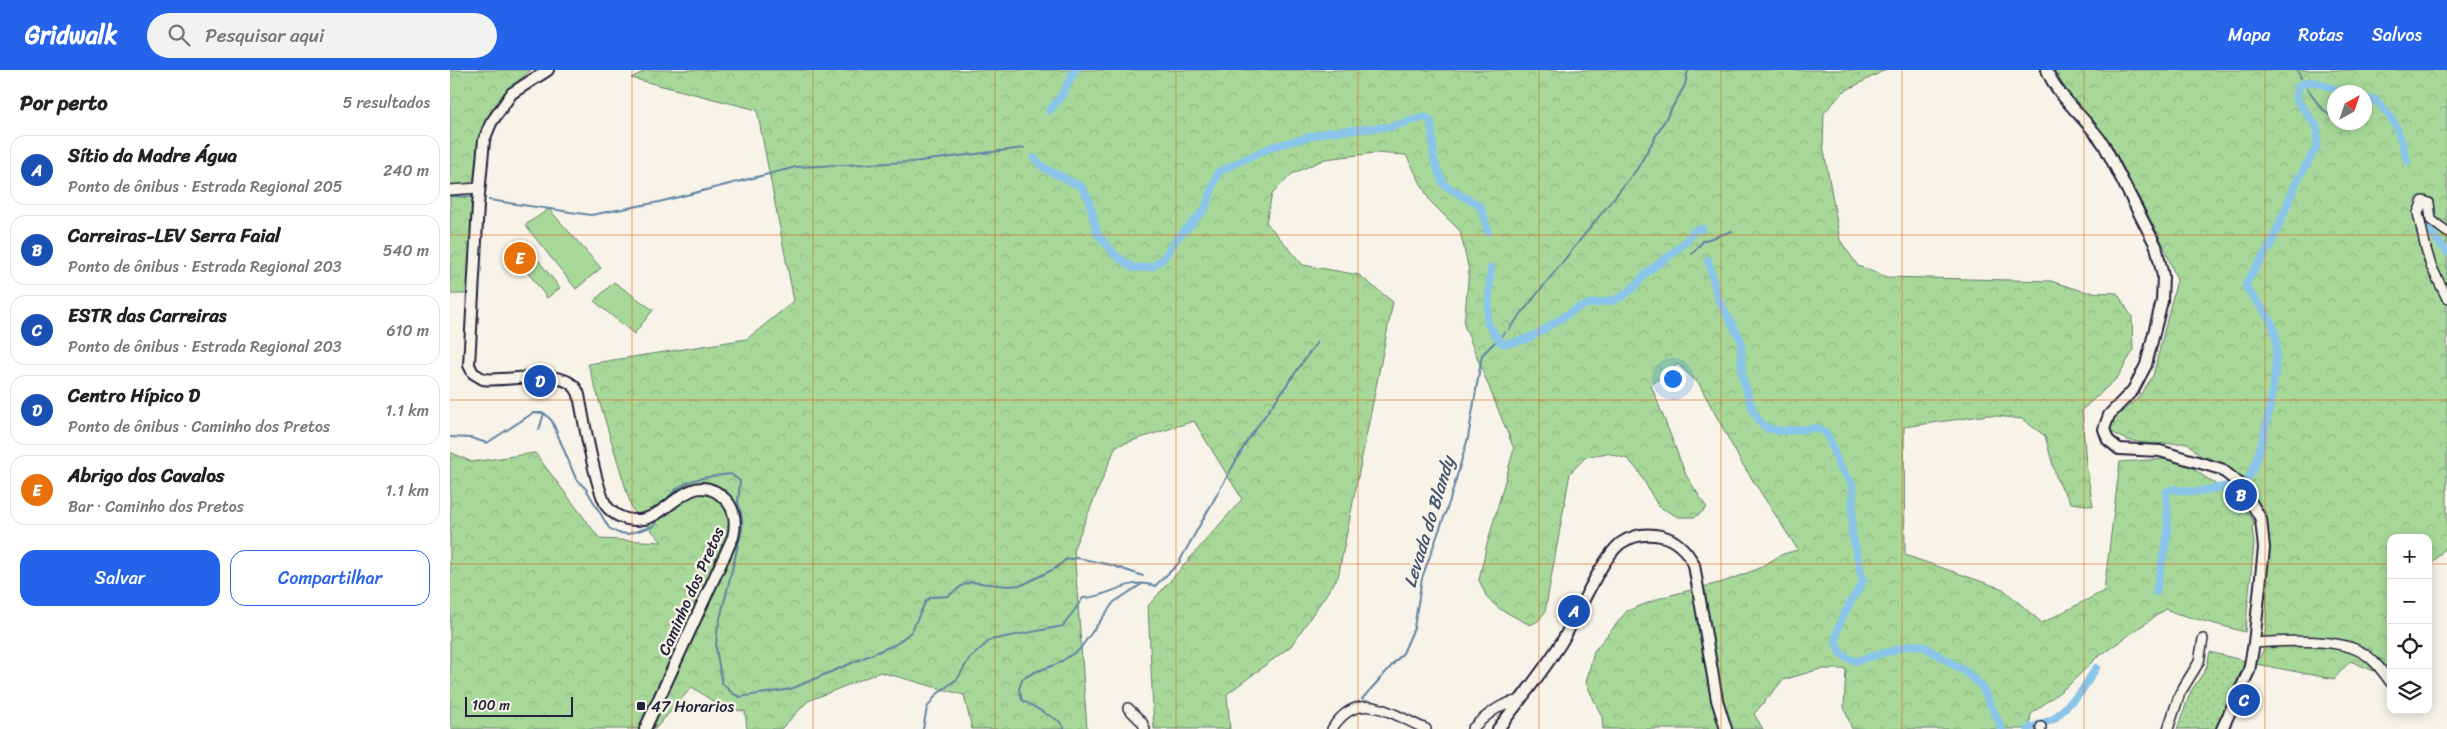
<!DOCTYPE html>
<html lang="pt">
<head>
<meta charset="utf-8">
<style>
	:root { --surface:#fff; --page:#f2f2f2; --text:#222; --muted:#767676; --line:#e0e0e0; --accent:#2563eb }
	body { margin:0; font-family:Sriracha,sans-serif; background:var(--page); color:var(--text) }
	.controls { position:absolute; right:15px; bottom:15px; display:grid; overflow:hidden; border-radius:10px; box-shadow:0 2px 12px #0003 }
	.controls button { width:45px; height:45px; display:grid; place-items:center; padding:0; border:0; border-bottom:1px solid var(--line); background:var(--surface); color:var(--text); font:25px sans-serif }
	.compass { position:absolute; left:1877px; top:15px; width:45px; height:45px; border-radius:50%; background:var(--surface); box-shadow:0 2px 12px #0003; rotate:40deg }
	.scale { position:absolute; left:15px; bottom:12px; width:108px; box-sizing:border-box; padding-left:5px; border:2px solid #22223b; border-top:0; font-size:14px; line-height:18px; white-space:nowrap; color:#22223b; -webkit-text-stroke:4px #f7f3e8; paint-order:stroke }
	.you { position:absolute; left:1222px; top:308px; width:18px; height:18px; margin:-12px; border:4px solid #fff; border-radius:50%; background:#1a73e8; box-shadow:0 0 0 8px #1a73e833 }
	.badge { display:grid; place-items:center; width:32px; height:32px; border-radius:50%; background:var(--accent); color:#fff; font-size:16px; font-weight:700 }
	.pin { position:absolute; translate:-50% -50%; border:2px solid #fff; box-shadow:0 1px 5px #0006 }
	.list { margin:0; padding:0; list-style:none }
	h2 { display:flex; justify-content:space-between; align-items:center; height:65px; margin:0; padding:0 20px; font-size:21px }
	h2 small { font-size:16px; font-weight:400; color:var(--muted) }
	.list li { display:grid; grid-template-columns:32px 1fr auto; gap:15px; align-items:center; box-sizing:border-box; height:70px; margin:0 10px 10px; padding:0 10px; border:1px solid var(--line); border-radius:15px }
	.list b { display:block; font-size:19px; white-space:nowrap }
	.list p { margin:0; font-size:16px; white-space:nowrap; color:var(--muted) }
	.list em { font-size:16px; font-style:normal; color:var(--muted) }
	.actions { display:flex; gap:10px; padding:15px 20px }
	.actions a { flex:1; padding:11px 0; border:1px solid var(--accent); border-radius:15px; text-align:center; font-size:18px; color:var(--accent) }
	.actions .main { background:var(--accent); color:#fff }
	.icon { flex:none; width:28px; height:28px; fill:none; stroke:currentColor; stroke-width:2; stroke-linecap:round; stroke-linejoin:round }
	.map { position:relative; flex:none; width:1997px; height:659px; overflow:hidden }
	header { display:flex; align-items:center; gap:30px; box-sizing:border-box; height:70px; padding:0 25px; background:var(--accent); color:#fff }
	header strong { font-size:24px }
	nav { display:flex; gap:28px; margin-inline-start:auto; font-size:18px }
	.search { width:350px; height:45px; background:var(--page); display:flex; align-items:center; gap:12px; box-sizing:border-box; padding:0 18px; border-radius:28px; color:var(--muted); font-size:19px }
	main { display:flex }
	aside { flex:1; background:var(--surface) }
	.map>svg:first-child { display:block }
</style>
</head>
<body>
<header>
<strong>Gridwalk</strong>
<div class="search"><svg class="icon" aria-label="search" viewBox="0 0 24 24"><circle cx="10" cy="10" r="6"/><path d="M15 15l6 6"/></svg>Pesquisar aqui</div>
<nav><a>Mapa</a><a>Rotas</a><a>Salvos</a></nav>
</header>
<main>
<aside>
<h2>Por perto<small>5 resultados</small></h2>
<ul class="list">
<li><span class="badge" style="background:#1a4fb4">A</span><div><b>Sítio da Madre Água</b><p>Ponto de ônibus · Estrada Regional 205</p></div><em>240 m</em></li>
<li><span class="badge" style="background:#1a4fb4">B</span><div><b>Carreiras-LEV Serra Faial</b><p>Ponto de ônibus · Estrada Regional 203</p></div><em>540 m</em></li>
<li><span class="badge" style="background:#1a4fb4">C</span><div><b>ESTR das Carreiras</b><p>Ponto de ônibus · Estrada Regional 203</p></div><em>610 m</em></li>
<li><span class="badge" style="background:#1a4fb4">D</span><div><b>Centro Hípico D</b><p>Ponto de ônibus · Caminho dos Pretos</p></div><em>1.1 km</em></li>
<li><span class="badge" style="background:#e8710a">E</span><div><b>Abrigo dos Cavalos</b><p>Bar · Caminho dos Pretos</p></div><em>1.1 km</em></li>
</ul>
<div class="actions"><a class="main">Salvar</a><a>Compartilhar</a></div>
</aside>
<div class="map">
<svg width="1997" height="659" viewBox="0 0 1997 659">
	<defs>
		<pattern id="grass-dots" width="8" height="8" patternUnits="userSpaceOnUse" patternTransform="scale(1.25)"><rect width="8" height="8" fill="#a7d899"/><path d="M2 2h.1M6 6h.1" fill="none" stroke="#8fb985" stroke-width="1.8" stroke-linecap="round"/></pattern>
		<pattern id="forest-crowns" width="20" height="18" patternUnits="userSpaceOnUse" patternTransform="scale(1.25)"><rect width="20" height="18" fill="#a7d899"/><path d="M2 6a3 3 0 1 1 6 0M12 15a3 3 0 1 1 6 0" fill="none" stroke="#8fb985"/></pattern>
	</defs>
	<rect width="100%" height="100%" fill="#f7f3e8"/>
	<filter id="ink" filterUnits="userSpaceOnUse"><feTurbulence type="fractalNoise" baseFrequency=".02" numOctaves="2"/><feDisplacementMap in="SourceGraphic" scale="10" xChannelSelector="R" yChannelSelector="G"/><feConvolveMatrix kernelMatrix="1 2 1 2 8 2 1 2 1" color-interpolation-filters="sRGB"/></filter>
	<g filter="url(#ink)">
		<polygon fill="url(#grass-dots)" stroke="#647d6a" points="1760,582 1795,591 1767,659 1727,659 1741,621 1756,599"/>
		<g fill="url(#forest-crowns)" stroke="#647d6a" fill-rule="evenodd">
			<polygon points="0,0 81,0 69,10 39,51 20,224 0,224"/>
			<polygon points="197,0 1435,0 1393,22 1374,43 1373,75 1390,170 1408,196 1437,207 1601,211 1636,222 1667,223 1682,247 1683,281 1667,308 1632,340 1636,395 1643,436 1621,433 1607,410 1595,366 1572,349 1538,345 1454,357 1455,485 1553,519 1592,553 1654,521 1670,392 1728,388 1791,432 1805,454 1802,457 1804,474 1795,562 1728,544 1716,539 1645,589 1620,614 1581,644 1579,659 1402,659 1394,637 1396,599 1370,599 1333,610 1304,644 1313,659 1153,659 1152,647 1136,613 1144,581 1177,541 1213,527 1273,512 1305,500 1333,484 1348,480 1291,392 1249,314 1228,294 1201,315 1236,405 1257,438 1245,447 1228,447 1208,436 1189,402 1178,389 1157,383 1136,387 1120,403 1095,542 1088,551 1080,555 1050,539 1037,528 1029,510 1036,478 1064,379 1014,255 1019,200 1010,161 980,131 956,85 925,83 875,89 842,104 822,124 816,152 853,195 909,205 943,232 888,507 841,576 777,624 780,659 704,659 698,536 792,429 744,351 666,376 624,478 637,659 522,659 514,625 430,602 358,631 331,659 297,659 295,641 274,639 242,617 205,659 0,659 0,382 22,392 85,383 150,469 212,472 182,439 138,294 297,269 344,231 307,40 181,8"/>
			<path d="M1603 0H1997V476L1978 498V468H1941V543L1937 548 1941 556V608L1900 591 1884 609 1806 594 1813 581 1816 554 1818 454 1789 413 1758 394 1738 373C1718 373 1668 378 1659 356L1663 350 1688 328 1703 306 1727 210 1713 174 1660 72 1608 14ZM1884 22H1914V52H1884Z"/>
		</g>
		<g fill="#a7d899" stroke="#647d6a">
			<polygon points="99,139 151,198 126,219 75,155"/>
			<polygon points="88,190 110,218 97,228 76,200"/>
			<polygon points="164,212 203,240 184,264 144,231"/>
		</g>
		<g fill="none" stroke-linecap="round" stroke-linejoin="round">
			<g stroke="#6184a4" stroke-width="2">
				<polyline points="1847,0 1851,8"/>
				<polyline points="1856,16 1868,34 1880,46"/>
				<polyline points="0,126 25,127"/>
				<polyline points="39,130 141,145 209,132 346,97 462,92 574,78"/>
				<polyline points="1242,184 1253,171 1282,161"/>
				<polyline points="1059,259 1187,99 1235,15 1238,0"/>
				<polyline points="1049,269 1055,262"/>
				<polyline points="89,360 94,343"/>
				<polyline points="0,367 21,368 37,373 83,343 94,343 102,351 126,409 136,419 159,458 168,463 178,464 204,456 207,450"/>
				<path d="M214 433C230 408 254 407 281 404L290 411 288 432 292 448V459L267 561 266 578 272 613 282 623 290 627 341 619 446 574 461 562 476 531 481 527 498 526 513 515 521 512 558 516 572 515 606 498 615 490 628 488 661 495 693 506"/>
				<polyline points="912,629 953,583 964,558 972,508 999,433 1018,368 1032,285 1045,272"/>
				<path d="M473 659 477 638 486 625 508 608 519 589 540 570 613 556 633 528C658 528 680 506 705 516L728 494 797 371 867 272"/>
				<polyline points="615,659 609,651 572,630 569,619 572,609 585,602 607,594 629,580 664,532 692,514"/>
			</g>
			<g stroke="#8bc6ea" stroke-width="8">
				<path d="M1914 30 1924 29C1946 49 1950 63 1957 91"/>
				<polyline points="599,41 610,28 625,0"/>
				<polyline points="584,88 594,98 632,117 639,130 647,163 664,184 683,198 702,197 712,190 726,170 755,139 768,102 821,77 879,62 939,57 975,47 981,51 984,90 993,114 1031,137 1038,162"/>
				<polyline points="1972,152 1997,182"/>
				<path d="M1258 190 1268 229 1291 270 1292 306 1303 341 1311 353 1317 358 1331 361 1368 358 1374 361 1379 368 1390 398 1402 414 1403 421 1402 463 1413 512C1402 532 1363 580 1406 591L1462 575 1473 576 1516 602 1531 615 1552 659"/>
				<path d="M1041 198 1037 253 1051 273C1082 275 1104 250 1130 237 1142 231 1155 234 1167 229 1180 224 1189 210 1199 201 1216 188 1233 178 1245 160L1252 159"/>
				<path d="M1797 409C1813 391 1830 292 1826 267 1822 247 1808 233 1796 218V213L1821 174 1846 113 1867 76V57L1847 30 1848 17C1860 5 1878 18 1892 22"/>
				<polyline points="1706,522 1718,462 1716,422 1722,419 1744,422 1778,416"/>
				<polyline points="1578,659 1604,649 1631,622 1646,598"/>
			</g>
			<defs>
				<g id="minor">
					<polyline points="0,120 29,118"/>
					<polyline points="1997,162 1981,150 1979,133 1973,131 1968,143 1976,179 1981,196 1997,228"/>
					<path d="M1804 573C1831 571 1881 569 1905 579 1921 585 1931 599 1941 613"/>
					<polyline points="678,638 692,652 695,659"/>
					<polyline points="1591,657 1591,659"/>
					<path d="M882 659C908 617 941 644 976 659"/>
					<path d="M1022 659C1033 648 1052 631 1069 631"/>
					<polyline points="1718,659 1730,623 1749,592 1753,569"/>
				</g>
				<g id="major">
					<path d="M98 0 62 23 41 53 34 70 28 135 19 295 23 303 33 309C58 313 120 294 129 325 133 346 147 428 159 439 168 448 181 452 194 449 221 444 244 395 277 431 286 442 286 455 283 467L195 659"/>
					<path d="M1597 0C1607 27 1638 50 1654 75L1706 176 1713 206 1712 231 1696 295 1683 320 1659 345 1654 359 1658 370 1669 379 1710 381 1771 399 1790 414 1811 449 1814 478 1804 573 1799 601 1772 659"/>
					<path d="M1048 659C1069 631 1092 603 1111 573 1126 549 1151 488 1171 473 1183 465 1197 463 1211 466 1226 469 1238 482 1244 495L1267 630 1276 659"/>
				</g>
			</defs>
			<use href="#minor" stroke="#22223b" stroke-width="12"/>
			<use href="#major" stroke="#22223b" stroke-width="14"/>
			<use href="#minor" stroke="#f7f3e8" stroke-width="9"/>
			<use href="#major" stroke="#f7f3e8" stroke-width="10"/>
		</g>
	</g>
	<path fill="none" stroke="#e8590c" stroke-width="1" stroke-opacity="0.55" d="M182 0V659M363 0V659M545 0V659M726 0V659M908 0V659M1089 0V659M1271 0V659M1452 0V659M1634 0V659M1815 0V659M0 165H1997M0 330H1997M0 494H1941M1978 494H1997"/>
	<rect fill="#22223b" stroke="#f7f3e8" stroke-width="2" x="186" y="631" width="10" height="10" rx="2.5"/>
	<g text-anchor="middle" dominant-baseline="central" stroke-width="5" stroke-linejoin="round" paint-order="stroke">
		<g font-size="16" fill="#22223b" stroke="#f7f3e8">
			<text transform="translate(241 521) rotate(-66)">Caminho dos Pretos</text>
		</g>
		<g font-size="16" fill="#22223b" stroke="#f7f3e8" text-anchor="start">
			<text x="201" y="636">47 Horarios</text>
		</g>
		<g font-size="18" font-style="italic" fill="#425370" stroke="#f7f3e8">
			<text transform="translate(979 452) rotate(-73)">Levada do Blandy</text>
		</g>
	</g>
</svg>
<div class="controls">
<button>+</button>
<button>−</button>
<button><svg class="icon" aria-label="locate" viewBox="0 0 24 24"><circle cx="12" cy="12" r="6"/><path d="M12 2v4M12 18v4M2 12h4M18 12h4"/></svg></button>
<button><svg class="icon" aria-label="layers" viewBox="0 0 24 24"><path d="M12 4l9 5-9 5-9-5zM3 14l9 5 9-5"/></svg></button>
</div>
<svg class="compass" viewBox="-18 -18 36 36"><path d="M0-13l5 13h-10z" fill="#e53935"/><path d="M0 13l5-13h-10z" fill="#767676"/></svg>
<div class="scale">100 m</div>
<div class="you"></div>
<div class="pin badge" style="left:1124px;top:541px;background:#1a4fb4">A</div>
<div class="pin badge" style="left:1791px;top:425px;background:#1a4fb4">B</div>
<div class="pin badge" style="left:1794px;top:630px;background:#1a4fb4">C</div>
<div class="pin badge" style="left:90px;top:311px;background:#1a4fb4">D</div>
<div class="pin badge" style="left:70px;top:188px;background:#e8710a">E</div>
</div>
</main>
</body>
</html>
